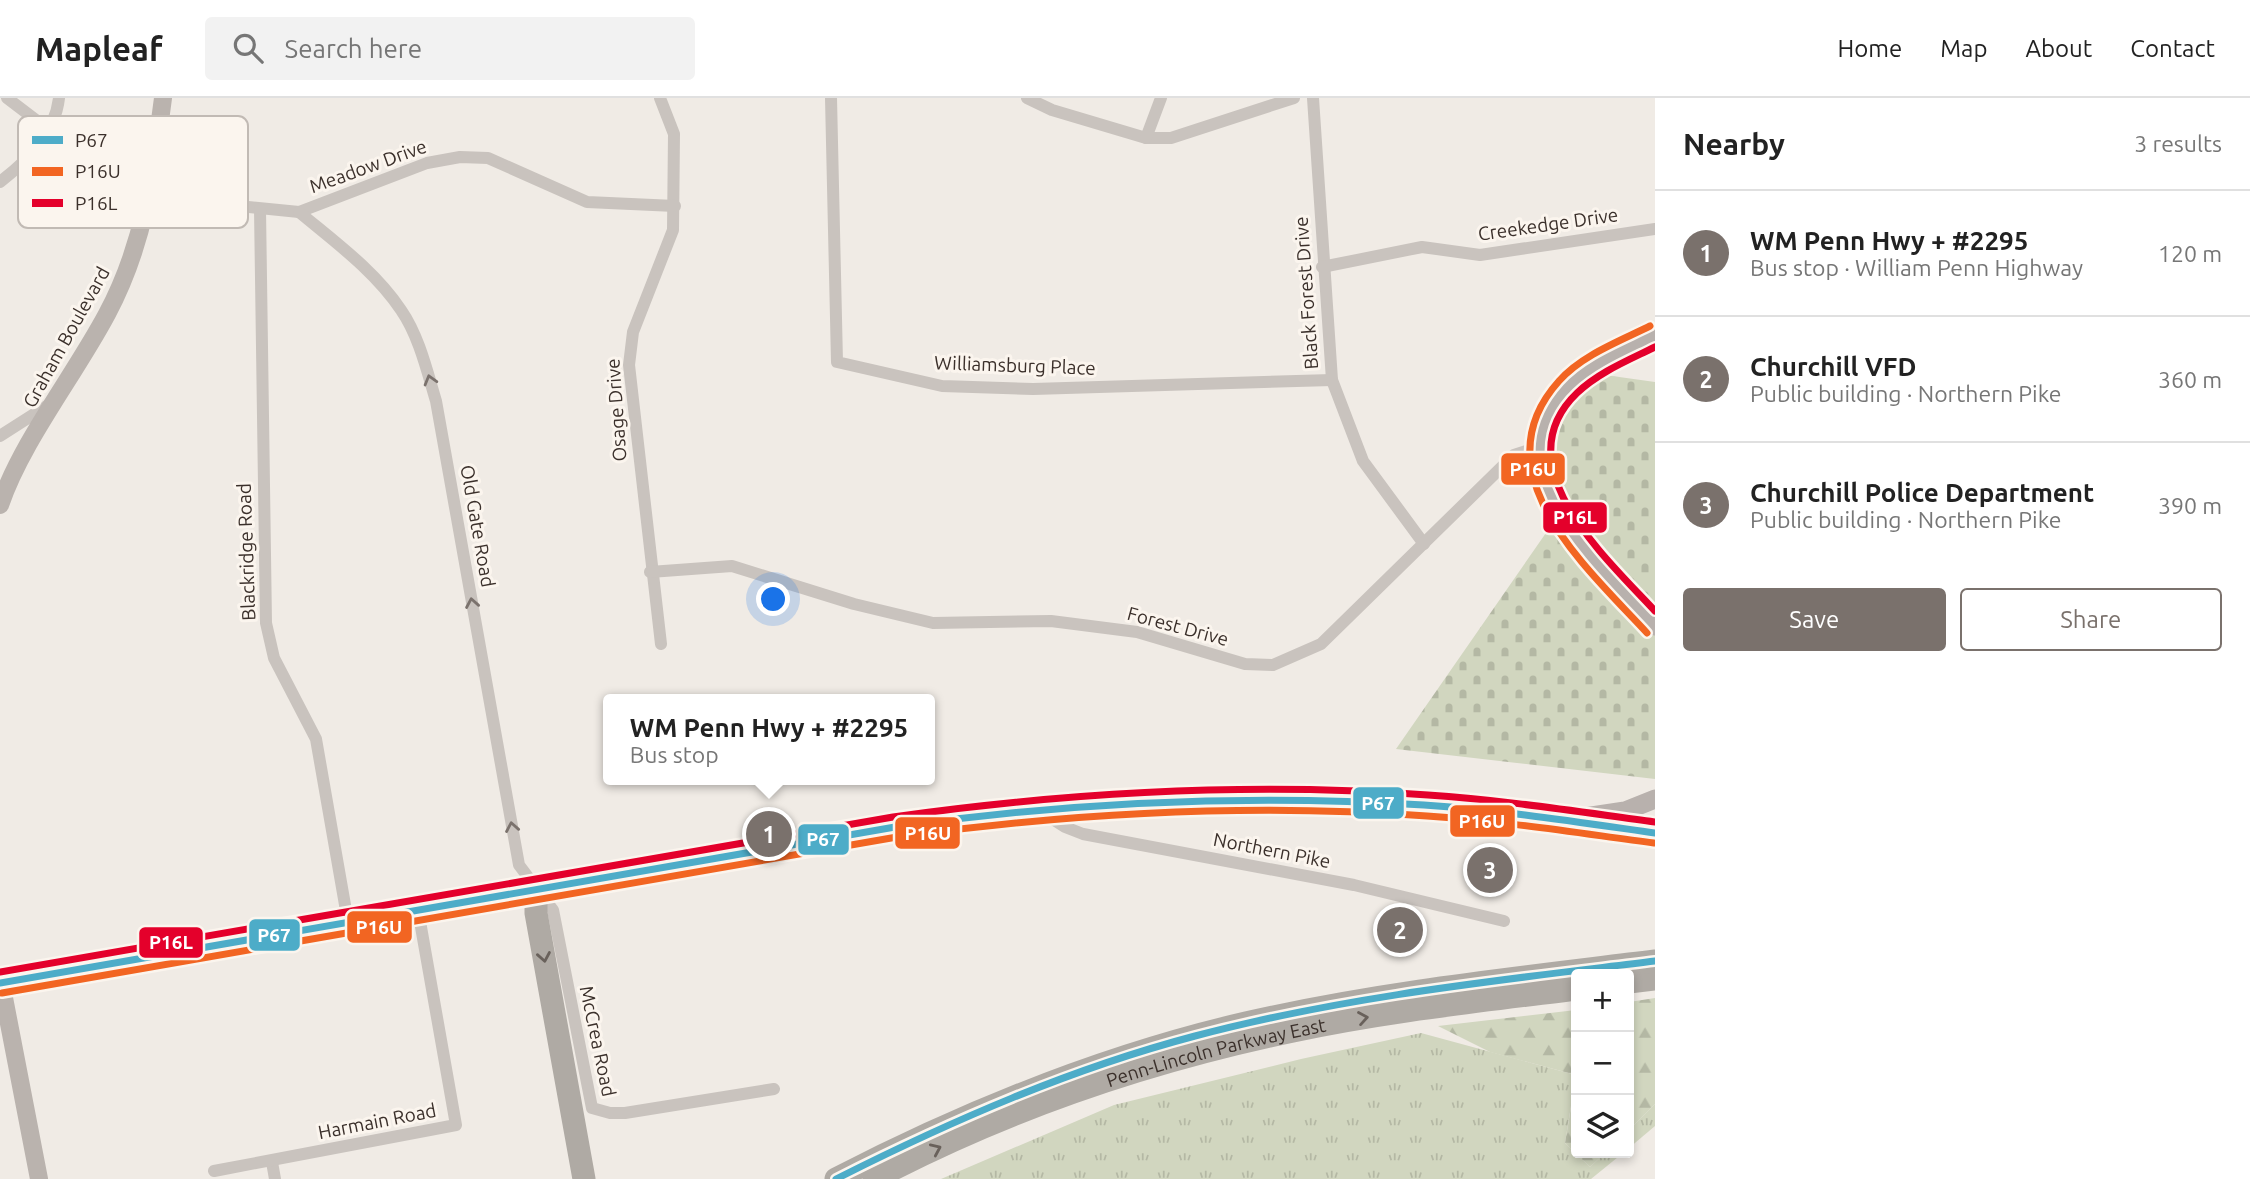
<!DOCTYPE html>
<html lang="en">
<head>
<meta charset="utf-8">
<style>
	:root { --surface:#fff; --page:#f2f2f2; --text:#222; --muted:#767676; --line:#e0e0e0; --accent:#7a716c }
	body { margin:0; font-family:Ubuntu,sans-serif; background:var(--page); color:var(--text) }
	.controls { position:absolute; right:21px; bottom:21px; display:grid; overflow:hidden; border-radius:7px; box-shadow:0 4px 10px #0003 }
	.controls button { width:63px; height:63px; display:grid; place-items:center; padding:0; border:0; border-bottom:2px solid var(--line); background:var(--surface); color:var(--text); font:35px sans-serif }
	.you { position:absolute; left:774px; top:502px; width:24px; height:24px; margin:-18px; border:5px solid #fff; border-radius:50%; background:#1a73e8; box-shadow:0 0 0 10px #1a73e833 }
	.badge { display:grid; place-items:center; width:46px; height:46px; border-radius:50%; background:var(--accent); color:#fff; font-size:23px; font-weight:700 }
	.pin { position:absolute; translate:-50% -50%; border:4px solid #fff; box-shadow:0 2px 7px #0006 }
	.popup { position:absolute; left:603px; top:596px; width:332px; height:91px; box-sizing:border-box; display:grid; place-content:center; border-radius:7px; background:var(--surface); filter:drop-shadow(0 2px 5px #0005); font-size:23px; white-space:nowrap; color:var(--muted) }
	.popup b { font-size:26px; color:var(--text) }
	.popup::after { content:''; position:absolute; left:50%; top:100%; margin-left:-14px; border:14px solid transparent; border-top-color:var(--surface) }
	.list { margin:0; padding:0; list-style:none }
	h2 { display:flex; justify-content:space-between; align-items:center; height:91px; margin:0; padding:0 28px; font-size:30px }
	h2 small { font-size:23px; font-weight:400; color:var(--muted) }
	.list li { display:grid; grid-template-columns:46px 1fr auto; gap:21px; align-items:center; box-sizing:border-box; height:126px; padding:0 28px; border-top:2px solid var(--line) }
	.list b { display:block; font-size:26px; white-space:nowrap }
	.list p { margin:0; font-size:23px; white-space:nowrap; color:var(--muted) }
	.list em { font-size:23px; font-style:normal; color:var(--muted) }
	.actions { display:flex; gap:14px; padding:21px 28px }
	.actions a { flex:1; padding:16px 0; border:2px solid var(--accent); border-radius:7px; text-align:center; font-size:24px; color:var(--accent) }
	.actions .main { background:var(--accent); color:#fff }
	.icon { flex:none; width:38px; height:38px; fill:none; stroke:currentColor; stroke-width:2; stroke-linecap:round; stroke-linejoin:round }
	.map { position:relative; flex:none; width:1655px; height:1081px; overflow:hidden }
	header { display:flex; align-items:center; gap:42px; box-sizing:border-box; height:98px; padding:0 35px; background:var(--surface); border-bottom:2px solid var(--line) }
	header strong { font-size:33px }
	nav { display:flex; gap:38px; margin-inline-start:auto; font-size:24px }
	.search { width:490px; height:63px; background:var(--page); display:flex; align-items:center; gap:18px; box-sizing:border-box; padding:0 24px; border-radius:7px; color:var(--muted); font-size:26px }
	main { display:flex }
	aside { flex:1; background:var(--surface) }
	.map>svg:first-child { display:block }
</style>
</head>
<body>
<header>
<strong>Mapleaf</strong>
<div class="search"><svg class="icon" aria-label="search" viewBox="0 0 24 24"><circle cx="10" cy="10" r="6"/><path d="M15 15l6 6"/></svg>Search here</div>
<nav><a>Home</a><a>Map</a><a>About</a><a>Contact</a></nav>
</header>
<main>
<div class="map">
<svg width="1655" height="1081" viewBox="0 0 1655 1081">
	<defs>
		<pattern id="grass-tufts" width="24" height="20" patternUnits="userSpaceOnUse" patternTransform="scale(1.75)"><rect width="24" height="20" fill="#d1d6bf"/><path d="M3 7l-1-3M5 7V3M7 7l1-3M15 17l-1-3M17 17v-4M19 17l1-3" fill="none" stroke="#b4b8a4"/></pattern>
		<pattern id="forest-firs" width="22" height="20" patternUnits="userSpaceOnUse" patternTransform="scale(1.75)"><rect width="22" height="20" fill="#d1d6bf"/><path d="M5 1l3.5 6h-7zM16 11l3.5 6h-7z" fill="#b4b8a4"/></pattern>
		<pattern id="cemetery-stones" width="16" height="16" patternUnits="userSpaceOnUse" patternTransform="scale(1.75)"><rect width="16" height="16" fill="#d1d6bf"/><path d="M2 7V4a2 2 0 0 1 4 0v3zM10 15v-3a2 2 0 0 1 4 0v3z" fill="#b4b8a4"/></pattern>
	</defs>
	<rect width="100%" height="100%" fill="#f0ebe5"/>
	<g fill="url(#grass-tufts)">
		<polygon points="1421,935 1576,977 1565,1045 1590,1069 1605,1055 1623,1055 1591,1081 941,1081 1114,1007 1301,961"/>
		<polygon points="1655,1006 1655,1028 1629,1050 1629,1032"/>
	</g>
	<g fill="url(#forest-firs)">
		<polygon points="1655,900 1655,1006 1629,1032 1629,904"/>
		<polygon points="1576,912 1576,977 1490,954 1438,928"/>
		<polygon points="1576,979 1576,1055 1605,1055 1590,1069 1565,1045"/>
	</g>
	<path fill="url(#cemetery-stones)" d="M1605 277 1655 284V681L1396 651 1564 409C1559 396 1550 381 1548 368 1542 325 1574 299 1605 277Z"/>
	<g fill="none" stroke-linecap="round" stroke-linejoin="round">
		<g stroke="#c9c3be" stroke-width="12">
			<polyline points="7,0 49,32"/>
			<polyline points="660,0 674,36 673,132 633,234 629,267 661,546"/>
			<polyline points="831,0 837,264 942,288 1033,291 1332,282"/>
			<polyline points="1027,0 1052,12 1146,40 1171,40 1294,0"/>
			<polyline points="1313,0 1332,282 1363,363 1424,446"/>
			<polyline points="1146,40 1161,0"/>
			<path d="M0 84C27 63 55 36 59 0"/>
			<polyline points="150,99 299,114 427,65 460,59 488,60 587,104 675,108"/>
			<polyline points="260,111 266,525 274,560 316,641 348,824"/>
			<path d="M299 114C335 144 375 173 401 212 419 238 427 273 436 303L519 767 553 812 592 1010 610 1015H625L774 991"/>
			<polyline points="1322,169 1422,149 1480,157 1655,131"/>
			<polyline points="0,338 53,304"/>
			<polyline points="650,474 732,468 854,506 933,525 1051,523 1137,534 1245,566 1273,567 1321,546 1514,357 1538,349"/>
			<polyline points="1037,711 1065,729 1083,736 1354,787 1504,823"/>
			<polyline points="272,1064 275,1081"/>
			<polyline points="214,1073 456,1027 418,812"/>
		</g>
		<g stroke="#bab3ae" stroke-width="18">
			<path d="M0 407C22 343 74 278 107 216 144 147 153 77 163 0"/>
			<polyline points="0,879 39,1081"/>
			<path d="M0 885 895 729C1070 702 1247 695 1424 707 1501 712 1578 724 1655 735"/>
		</g>
		<g stroke="#b8b1ad" stroke-width="19">
			<path d="M1655 237C1625 252 1591 267 1567 290 1485 371 1602 468 1655 528"/>
			<polyline points="1565,722 1625,713 1655,701"/>
		</g>
		<g stroke="#afaaa4" stroke-width="23">
			<polyline points="536,791 536,815 584,1081"/>
			<polyline points="1629,884 1655,881"/>
			<path d="M836 1081C966 1014 1103 958 1246 925 1381 894 1518 880 1655 863"/>
			<path id="s1" d="M874 1081C1005 1012 1149 963 1293 933 1386 913 1482 903 1576 891"/>
		</g>
		<defs>
			<g id="bus-1">
				<path d="M0 885 895 729C1071 704 1246 696 1424 707 1501 712 1578 724 1655 735"/>
				<path d="M836 1081C951 1023 1070 971 1195 938 1346 898 1501 882 1655 863"/>
			</g>
			<g id="bus-2">
				<path d="M1647 535C1587 470 1477 374 1559 283 1582 257 1620 243 1650 228"/>
				<path d="M2 895 897 739C1072 715 1249 705 1427 718 1503 723 1578 735 1654 745"/>
			</g>
			<g id="bus-3">
				<path d="M1655 249C1629 262 1599 274 1577 295 1502 367 1606 460 1655 513"/>
				<path d="M0 874 893 719C1071 694 1249 684 1428 697 1504 702 1580 714 1655 724"/>
			</g>
		</defs>
		<use href="#bus-1" stroke="#fbf5ee" stroke-width="12"/>
		<use href="#bus-2" stroke="#fbf5ee" stroke-width="12"/>
		<use href="#bus-3" stroke="#fbf5ee" stroke-width="12"/>
		<use href="#bus-1" stroke="#4dacc8" stroke-width="7"/>
		<use href="#bus-2" stroke="#f26522" stroke-width="7"/>
		<use href="#bus-3" stroke="#e4002b" stroke-width="7"/>
	</g>
	<defs><path id="oneway-chevron" d="M-2-3.5L2.5 0L-2 3.5" fill="none" stroke-width="1.6" stroke-linecap="round" stroke-linejoin="round" transform="scale(1.75)"/></defs>
	<g stroke="#7b726d">
		<use href="#oneway-chevron" transform="translate(430 282) rotate(-106)"/>
		<use href="#oneway-chevron" transform="translate(472 505) rotate(-100)"/>
		<use href="#oneway-chevron" transform="translate(512 729) rotate(-100)"/>
	</g>
	<g stroke="#69615b">
		<use href="#oneway-chevron" transform="translate(544 859) rotate(80)"/>
		<use href="#oneway-chevron" transform="translate(1363 920) rotate(-10)"/>
		<use href="#oneway-chevron" transform="translate(936 1051) rotate(-24)"/>
	</g>
	<g text-anchor="middle" dominant-baseline="central" stroke-width="6" stroke-linejoin="round" paint-order="stroke">
		<g font-size="19" fill="#3b302b" stroke="#fbf5ee">
			<text transform="translate(368 68) rotate(-20)">Meadow Drive</text>
			<text transform="translate(1548 126) rotate(-8)">Creekedge Drive</text>
			<text transform="translate(1306 195) rotate(-94)">Black Forest Drive</text>
			<text transform="translate(66 239) rotate(-61)">Graham Boulevard</text>
			<text transform="translate(1015 267) rotate(2)">Williamsburg Place</text>
			<text transform="translate(616 312) rotate(-94)">Osage Drive</text>
			<text transform="translate(478 428) rotate(80)">Old Gate Road</text>
			<text transform="translate(246 454) rotate(-92)">Blackridge Road</text>
			<text transform="translate(1178 528) rotate(15)">Forest Drive</text>
			<text transform="translate(1272 752) rotate(11)">Northern Pike</text>
			<text transform="translate(598 943) rotate(78)">McCrea Road</text>
			<text stroke="none"><textPath href="#s1" startOffset="366">Penn-Lincoln Parkway East</textPath></text>
			<text transform="translate(377 1023) rotate(-11)">Harmain Road</text>
		</g>
	</g>
	<rect x="18" y="18" width="230" height="112" rx="10" fill="#fbf5ee" stroke="#c1bab4" stroke-width="2"/>
	<rect x="32" y="38" width="31" height="8" fill="#4dacc8"/>
	<rect x="32" y="69" width="31" height="9" fill="#f26522"/>
	<rect x="32" y="101" width="31" height="8" fill="#e4002b"/>
	<g font-size="19" fill="#3b302b">
		<text x="75" y="49">P67</text>
		<text x="75" y="80">P16U</text>
		<text x="75" y="112">P16L</text>
	</g>
	<g stroke="#fbf5ee" stroke-width="2.5">
		<rect x="1500" y="354" width="66" height="34" rx="7" fill="#f26522"/>
		<rect x="1542" y="403" width="66" height="33" rx="7" fill="#e4002b"/>
		<rect x="1352" y="688" width="53" height="34" rx="7" fill="#4dacc8"/>
		<rect x="1449" y="706" width="67" height="34" rx="7" fill="#f26522"/>
		<rect x="894" y="718" width="67" height="34" rx="7" fill="#f26522"/>
		<rect x="797" y="725" width="53" height="33" rx="7" fill="#4dacc8"/>
		<rect x="346" y="812" width="67" height="34" rx="7" fill="#f26522"/>
		<rect x="248" y="820" width="53" height="34" rx="7" fill="#4dacc8"/>
		<rect x="138" y="828" width="66" height="33" rx="7" fill="#e4002b"/>
	</g>
	<g font-size="19" text-anchor="middle" font-weight="bold" fill="#fff">
		<text x="1533" y="378">P16U</text>
		<text x="1575" y="426">P16L</text>
		<text x="1378" y="712">P67</text>
		<text x="1482" y="730">P16U</text>
		<text x="928" y="742">P16U</text>
		<text x="823" y="748">P67</text>
		<text x="379" y="836">P16U</text>
		<text x="274" y="844">P67</text>
		<text x="171" y="851">P16L</text>
	</g>
</svg>
<div class="controls">
<button>+</button>
<button>−</button>
<button><svg class="icon" aria-label="layers" viewBox="0 0 24 24"><path d="M12 4l9 5-9 5-9-5zM3 14l9 5 9-5"/></svg></button>
</div>
<div class="you"></div>
<div class="pin badge" style="left:769px;top:736px">1</div>
<div class="popup"><b>WM Penn Hwy + #2295</b>Bus stop</div>
<div class="pin badge" style="left:1400px;top:832px">2</div>
<div class="pin badge" style="left:1490px;top:772px">3</div>
</div>
<aside>
<h2>Nearby<small>3 results</small></h2>
<ul class="list">
<li><span class="badge">1</span><div><b>WM Penn Hwy + #2295</b><p>Bus stop · William Penn Highway</p></div><em>120 m</em></li>
<li><span class="badge">2</span><div><b>Churchill VFD</b><p>Public building · Northern Pike</p></div><em>360 m</em></li>
<li><span class="badge">3</span><div><b>Churchill Police Department</b><p>Public building · Northern Pike</p></div><em>390 m</em></li>
</ul>
<div class="actions"><a class="main">Save</a><a>Share</a></div>
</aside>
</main>
</body>
</html>
